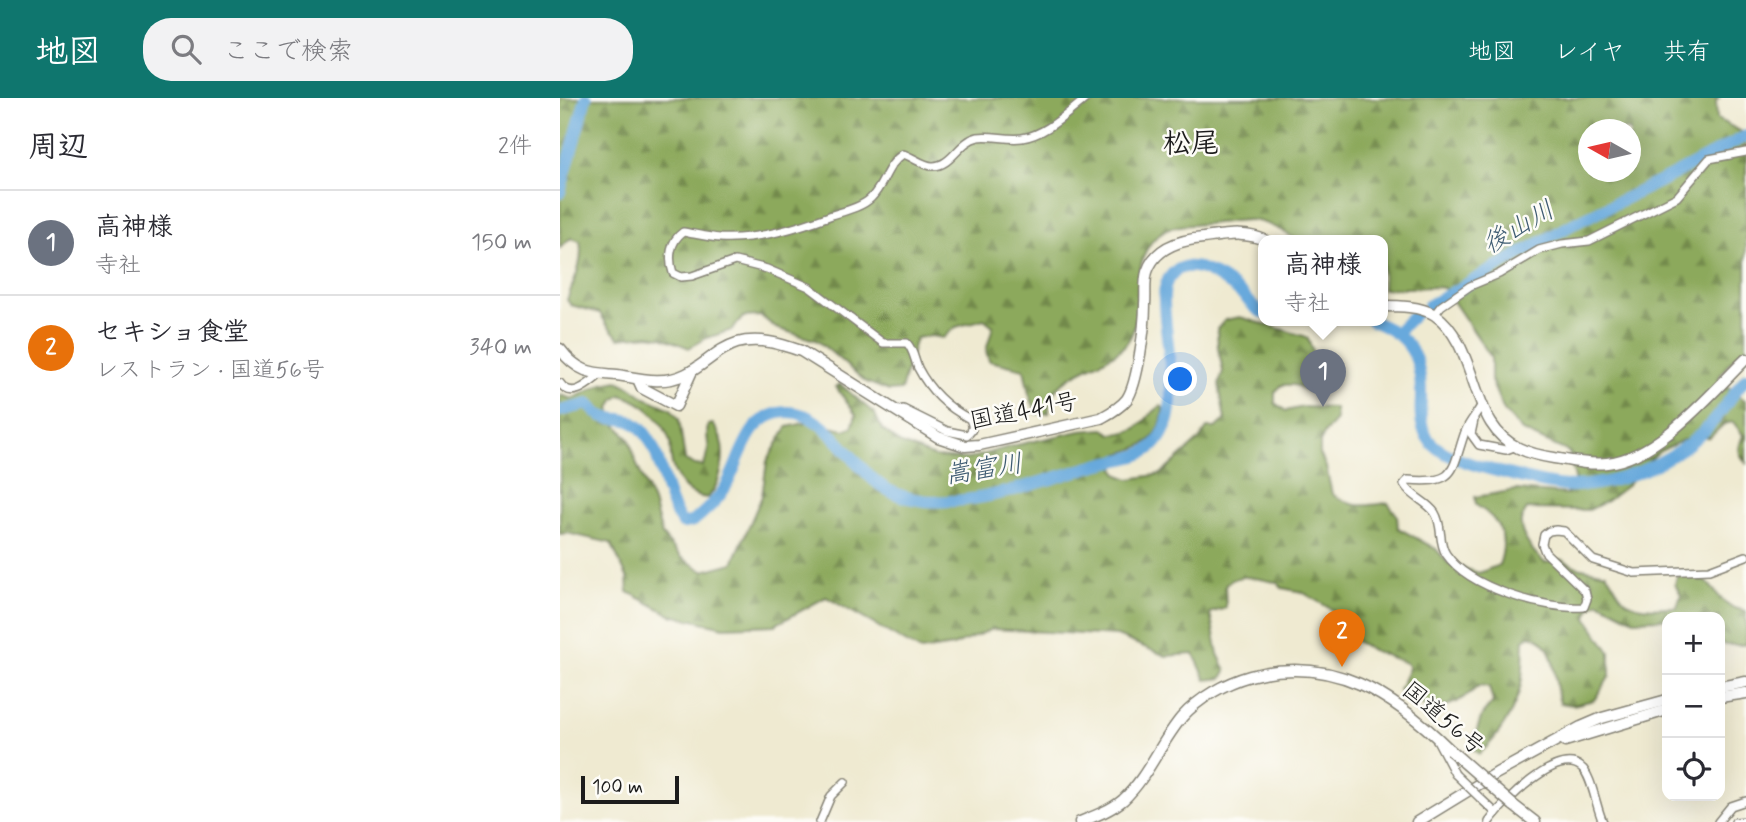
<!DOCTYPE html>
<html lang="ja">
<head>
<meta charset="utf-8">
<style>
	:root { --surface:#fff; --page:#f2f2f3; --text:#2b2b33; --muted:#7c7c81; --line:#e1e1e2; --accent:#0f766e }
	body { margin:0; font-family:Mynerve,"Klee One",sans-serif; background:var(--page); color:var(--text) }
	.controls { position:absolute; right:21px; bottom:21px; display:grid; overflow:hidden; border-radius:14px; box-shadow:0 7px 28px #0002 }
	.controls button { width:63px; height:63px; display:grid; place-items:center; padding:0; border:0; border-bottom:2px solid var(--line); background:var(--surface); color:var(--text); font:35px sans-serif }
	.compass { position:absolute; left:1018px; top:21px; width:63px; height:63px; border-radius:50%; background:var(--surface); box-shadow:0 7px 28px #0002; rotate:278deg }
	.scale { position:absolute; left:21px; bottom:18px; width:98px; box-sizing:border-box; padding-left:7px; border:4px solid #1c1c1c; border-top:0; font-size:19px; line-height:24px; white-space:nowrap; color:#1c1c1c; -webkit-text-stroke:5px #fdfcf7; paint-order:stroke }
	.you { position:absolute; left:621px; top:282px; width:24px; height:24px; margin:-18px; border:5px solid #fff; border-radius:50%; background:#1a73e8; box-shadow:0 0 0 10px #1a73e833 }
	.badge { display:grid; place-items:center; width:46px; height:46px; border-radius:50%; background:var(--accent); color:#fff; font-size:23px; font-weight:700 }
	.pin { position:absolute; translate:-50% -58px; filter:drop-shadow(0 2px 4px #0008) }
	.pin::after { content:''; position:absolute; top:37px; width:24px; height:21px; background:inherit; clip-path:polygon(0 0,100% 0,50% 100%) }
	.popup { position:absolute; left:698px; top:137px; width:130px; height:91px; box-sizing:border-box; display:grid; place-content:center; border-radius:14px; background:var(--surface); filter:drop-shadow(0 2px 5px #0005); font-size:23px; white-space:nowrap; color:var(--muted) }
	.popup b { font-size:26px; color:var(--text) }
	.popup::after { content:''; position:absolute; left:50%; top:100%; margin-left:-14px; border:14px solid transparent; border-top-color:var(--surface) }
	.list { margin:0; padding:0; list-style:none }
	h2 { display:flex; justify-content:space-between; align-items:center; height:91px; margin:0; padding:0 28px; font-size:30px }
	h2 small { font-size:23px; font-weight:400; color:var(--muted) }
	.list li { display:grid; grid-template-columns:46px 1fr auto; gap:21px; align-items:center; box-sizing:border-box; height:105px; padding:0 28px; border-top:2px solid var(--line) }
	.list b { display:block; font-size:26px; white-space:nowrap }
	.list p { margin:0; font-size:23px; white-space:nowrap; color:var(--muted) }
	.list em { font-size:23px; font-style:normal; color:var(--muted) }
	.icon { flex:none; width:38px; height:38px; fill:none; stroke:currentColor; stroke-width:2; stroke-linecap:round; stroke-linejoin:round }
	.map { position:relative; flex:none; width:1186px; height:724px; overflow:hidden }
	header { display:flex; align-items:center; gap:42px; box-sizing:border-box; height:98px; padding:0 35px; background:var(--accent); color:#fff }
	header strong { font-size:33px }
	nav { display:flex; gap:38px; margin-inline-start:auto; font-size:24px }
	.search { width:490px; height:63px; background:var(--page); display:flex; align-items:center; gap:18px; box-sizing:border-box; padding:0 24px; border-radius:28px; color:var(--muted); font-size:26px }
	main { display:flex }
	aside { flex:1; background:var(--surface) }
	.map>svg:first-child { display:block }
</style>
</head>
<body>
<header>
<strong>地図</strong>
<div class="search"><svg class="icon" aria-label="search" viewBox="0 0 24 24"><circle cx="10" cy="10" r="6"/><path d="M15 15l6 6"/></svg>ここで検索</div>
<nav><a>地図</a><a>レイヤ</a><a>共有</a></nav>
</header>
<main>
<aside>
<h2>周辺<small>2件</small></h2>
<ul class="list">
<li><span class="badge" style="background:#6b7280">1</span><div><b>高神様</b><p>寺社</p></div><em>150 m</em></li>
<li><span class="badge" style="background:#e8710a">2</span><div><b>セキショ食堂</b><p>レストラン · 国道56号</p></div><em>340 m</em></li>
</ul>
</aside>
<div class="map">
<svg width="1186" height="724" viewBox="0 0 1186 724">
	<defs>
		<pattern id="forest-firs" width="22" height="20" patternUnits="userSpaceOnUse" patternTransform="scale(1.75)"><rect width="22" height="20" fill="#8ca95c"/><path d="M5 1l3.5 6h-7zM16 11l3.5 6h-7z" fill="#72894b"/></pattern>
	</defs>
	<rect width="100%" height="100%" fill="#fdfcf7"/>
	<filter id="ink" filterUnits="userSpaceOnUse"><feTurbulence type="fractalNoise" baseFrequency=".0143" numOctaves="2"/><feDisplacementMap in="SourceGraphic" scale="14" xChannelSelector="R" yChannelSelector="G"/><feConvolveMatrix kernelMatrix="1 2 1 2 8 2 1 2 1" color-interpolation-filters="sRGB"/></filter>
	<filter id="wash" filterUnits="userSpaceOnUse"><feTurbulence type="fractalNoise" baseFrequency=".00686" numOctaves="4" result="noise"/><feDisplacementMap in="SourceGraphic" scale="28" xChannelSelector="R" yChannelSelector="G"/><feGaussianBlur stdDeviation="1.57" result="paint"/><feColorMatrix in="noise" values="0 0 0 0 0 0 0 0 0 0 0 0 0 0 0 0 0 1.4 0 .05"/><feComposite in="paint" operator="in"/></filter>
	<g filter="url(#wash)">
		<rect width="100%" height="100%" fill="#efead1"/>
		<path fill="url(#forest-firs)" stroke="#54623c" stroke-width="2" fill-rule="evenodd" d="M0 0H1159L1156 3 1157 21 1186 36V250L1168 266 1158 281 1186 303V365C1177 354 1178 350 1183 337L1173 324 1164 326 1150 339 1123 342 1098 354 1065 389 1047 403 1029 412 967 411C965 415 962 418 961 423 959 438 975 456 985 465L1001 461 1017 469 1046 475C1052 482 1056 492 1062 499 1074 514 1100 509 1117 509L1121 497 1115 486 1117 478C1153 475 1147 491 1169 508 1174 511 1181 511 1186 513V547H1164L1160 543V519L1074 522 1039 504 1030 510 1027 520 1050 554V578L1034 602 1013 607 1000 605C992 582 1000 545 970 537L964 542C963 556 964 572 961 586 956 611 938 640 919 656L911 650 922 617 933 604 929 589 920 587C907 598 888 613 869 609 859 608 847 597 839 592L849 570 846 565 812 552 790 540 774 513 742 494 722 490 717 484C698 482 681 472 665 487L666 510 650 515 658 556 666 573 662 580 646 582 634 556 606 558 557 538 432 531 393 548 361 553 266 499 215 527 164 529 111 517 68 494 67 479 51 445 7 435 0 436V297L12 301 43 286 58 283 72 290 86 300 111 311 119 321 125 362 135 367 143 368C154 346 144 345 148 327L153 326C169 346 164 381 148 400 129 399 117 385 112 366 110 359 111 351 110 344 103 320 84 304 61 297L54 302 50 310 55 325 69 341 77 367 93 404 102 437 121 459 143 473 173 465 202 398 207 363 227 329 248 324 284 332 292 329 296 317 276 289 280 286 315 316 322 331 339 345 375 359 409 361 452 348 520 333 544 331 552 336C583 335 580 322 601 308L603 310C602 341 586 348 559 356L555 371 559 377 570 381 601 376 639 342 647 330H655L665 322 659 286 663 273 658 250 657 231 665 222 680 219 744 238 748 241 766 286 756 296C740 292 741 285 722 287L715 294V305L726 313 743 309 775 310 776 322 765 334 760 344V356L766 369 772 396C794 411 803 408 828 405L837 417 838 430 876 451 888 465 919 475 939 467C949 439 940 422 916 407L915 399 956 392 1007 396 1015 380 1009 354 962 333 944 313 931 283V259L884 190 875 189 823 191 822 143H737C727 134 703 122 689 122 679 122 668 124 657 125 645 127 615 126 605 132 561 159 591 220 564 248 542 271 486 275 489 315L477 316 469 296 464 271 429 263 426 253 433 228 424 221 396 229 383 240 371 238 356 240 341 292 329 293 306 284 258 243 216 230 201 218 183 219 172 232 147 240 129 250 102 239 89 237 59 240 47 227 40 215 11 207 7 202C14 181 24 165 20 143L11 140 0 150ZM1028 32H1070V74H1028Z"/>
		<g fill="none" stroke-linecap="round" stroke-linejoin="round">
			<g stroke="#68a9dc" stroke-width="12">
				<polyline points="0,94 26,0"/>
				<polyline points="868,208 1013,126 1107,80 1186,38"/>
				<path d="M812 223C851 238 862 260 861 301 860 315 860 330 869 342 881 359 920 369 940 374 962 379 985 387 1008 388 1056 389 1108 366 1143 334 1160 318 1171 298 1186 280"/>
				<polyline points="836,235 855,216"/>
				<path d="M0 313 28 306C32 310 36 315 40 317 54 325 68 314 84 334 103 356 102 398 122 425 132 426 137 420 144 414 152 407 160 398 165 390 182 361 186 315 228 314 270 314 295 376 330 393 389 423 483 381 541 366 558 361 577 361 591 350 627 322 604 241 604 202 603 180 616 164 639 170 656 175 671 187 684 198 690 204 695 212 704 215"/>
			</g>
		</g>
	</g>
	<g filter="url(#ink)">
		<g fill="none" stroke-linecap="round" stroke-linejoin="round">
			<defs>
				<g id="minor">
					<polyline points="874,217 881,208 910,188 939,176 979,152 1002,146 1029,143 1117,99 1149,61 1186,54"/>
					<path d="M0 285C12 303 29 285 41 276"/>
					<path d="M922 306C917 316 909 324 905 334 891 374 897 386 848 382L844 386C851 399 867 403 875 415 883 428 878 444 886 456 909 490 985 512 1024 509L1027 501 1025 493 985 454 982 446 984 437 989 433 996 432 1004 433 1033 462 1074 475 1149 472 1186 458"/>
					<path d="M338 313 343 311 387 333 407 337C414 332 413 328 410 321 388 310 370 293 358 270 354 261 354 253 347 245H323L249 189 207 171 175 163 132 178 121 179 113 175C108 160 110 143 123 134 135 136 148 139 160 140 198 142 237 130 272 117 285 113 302 109 311 100 325 86 326 67 343 56 353 59 363 68 373 68 392 68 399 43 418 39 432 37 448 42 462 40 486 37 508 14 527 0"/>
					<polyline points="914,322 911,336 919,347 946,352 954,349"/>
					<polyline points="876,640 895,676"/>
					<polyline points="921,701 936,715"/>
					<polyline points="260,724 271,698 285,684"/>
					<path d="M929 724C942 706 997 649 1021 669 1032 677 1036 710 1043 724"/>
					<polyline points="1158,724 1171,708 1186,703"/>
					<polyline points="1175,724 1186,723"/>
				</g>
				<g id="highway">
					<path d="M822 208C839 208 860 208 875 217 907 238 912 294 931 325 946 349 968 356 994 360 1011 363 1030 367 1047 365 1098 360 1151 295 1186 261"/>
					<path d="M0 251C6 259 15 268 25 272 35 276 47 276 57 277 81 281 104 287 126 276 145 267 157 251 177 245 199 239 221 246 241 253L378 339 405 348 419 347 541 320C550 315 560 310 567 301 578 285 585 227 585 206 586 196 584 184 587 174 595 149 620 142 643 140 666 137 686 133 707 143"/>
					<polyline points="78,281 82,290 116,308 132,273"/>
					<polyline points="1160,589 1186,584"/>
					<polyline points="1160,599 1186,595"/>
					<polyline points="1005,643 1107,612"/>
					<polyline points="953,707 975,724"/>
					<path d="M520 724C535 718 551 712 563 702 588 679 600 645 622 619 639 600 665 585 690 578 772 556 833 596 890 652"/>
					<polyline points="857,724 937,675 1021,629 1042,620 1107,602"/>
				</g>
			</defs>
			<use href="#minor" stroke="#868376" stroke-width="10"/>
			<use href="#highway" stroke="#868376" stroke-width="13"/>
			<use href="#minor" stroke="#fff" stroke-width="7"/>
			<use href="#highway" stroke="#fff" stroke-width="10"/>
			<defs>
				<polyline id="minor-bridge" points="895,676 921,701"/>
				<polyline id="highway-bridge" points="890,652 953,707"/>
			</defs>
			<use href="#minor-bridge" stroke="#868376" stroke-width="10" stroke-linecap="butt"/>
			<use href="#highway-bridge" stroke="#868376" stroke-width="13" stroke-linecap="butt"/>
			<use href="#minor-bridge" stroke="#fff" stroke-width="7"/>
			<use href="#highway-bridge" stroke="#fff" stroke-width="10"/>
		</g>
	</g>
	<g text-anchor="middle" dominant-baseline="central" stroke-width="5" stroke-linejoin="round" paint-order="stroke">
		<g font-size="24" fill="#1c1c1c" stroke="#fdfcf7">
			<text transform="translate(464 314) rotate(-11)">国道441号</text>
			<text transform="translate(883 621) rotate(40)">国道56号</text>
		</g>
		<g font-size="26" font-style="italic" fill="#3e5b72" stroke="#fdfcf7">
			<text transform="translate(959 130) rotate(-30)">後山川</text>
			<text transform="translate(424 372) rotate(-9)">嵩富川</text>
		</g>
		<g font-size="28" font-weight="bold" fill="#1c1c1c" stroke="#fdfcf7">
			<text x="631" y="46">松尾</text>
		</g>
	</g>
</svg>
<div class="controls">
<button>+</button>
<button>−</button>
<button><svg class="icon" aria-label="locate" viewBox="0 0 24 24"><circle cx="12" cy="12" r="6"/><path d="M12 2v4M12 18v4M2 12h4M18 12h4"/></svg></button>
</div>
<svg class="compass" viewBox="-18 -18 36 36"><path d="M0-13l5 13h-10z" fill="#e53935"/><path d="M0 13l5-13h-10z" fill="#7c7c81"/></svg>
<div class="scale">100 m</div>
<div class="you"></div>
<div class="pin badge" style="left:763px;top:309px;background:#6b7280">1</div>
<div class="popup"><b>高神様</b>寺社</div>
<div class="pin badge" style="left:782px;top:569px;background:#e8710a">2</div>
</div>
</main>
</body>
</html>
